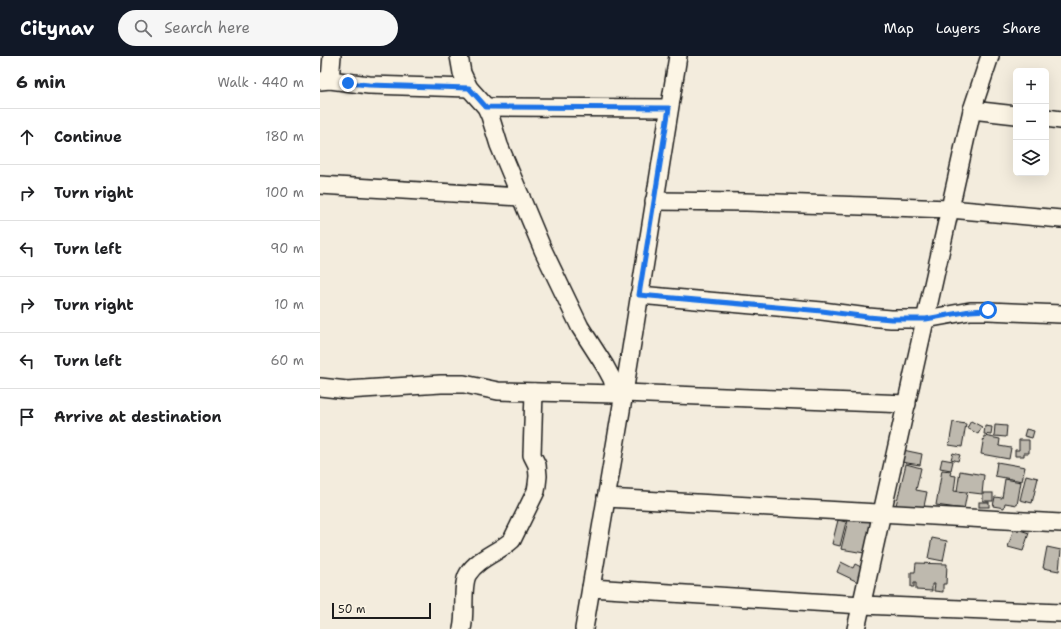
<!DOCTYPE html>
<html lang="en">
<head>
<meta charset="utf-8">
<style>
	:root { --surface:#fff; --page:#f6f6f6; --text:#202124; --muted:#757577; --line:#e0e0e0; --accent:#111827 }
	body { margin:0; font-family:"Shantell Sans",sans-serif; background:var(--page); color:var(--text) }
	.controls { position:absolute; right:12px; top:12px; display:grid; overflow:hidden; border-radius:6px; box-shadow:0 4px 16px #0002 }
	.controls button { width:36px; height:36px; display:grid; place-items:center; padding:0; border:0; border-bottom:1px solid var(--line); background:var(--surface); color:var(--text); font:20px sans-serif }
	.scale { position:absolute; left:12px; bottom:10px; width:99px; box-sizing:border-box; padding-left:4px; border:2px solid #1c1c1c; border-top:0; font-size:11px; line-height:14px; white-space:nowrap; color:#1c1c1c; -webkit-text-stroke:3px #fcf5e5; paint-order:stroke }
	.stop { position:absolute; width:12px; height:12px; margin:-9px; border:3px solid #1a73e8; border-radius:50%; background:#fff }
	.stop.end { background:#1a73e8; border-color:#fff; box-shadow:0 1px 4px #0008 }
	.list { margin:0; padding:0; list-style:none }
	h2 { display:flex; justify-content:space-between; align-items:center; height:52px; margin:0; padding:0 16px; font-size:17px }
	h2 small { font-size:13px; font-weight:400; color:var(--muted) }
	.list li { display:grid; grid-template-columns:26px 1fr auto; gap:12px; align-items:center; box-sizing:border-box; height:56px; padding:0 16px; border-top:1px solid var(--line) }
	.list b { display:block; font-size:15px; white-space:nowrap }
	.list em { font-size:13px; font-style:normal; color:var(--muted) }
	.icon { flex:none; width:22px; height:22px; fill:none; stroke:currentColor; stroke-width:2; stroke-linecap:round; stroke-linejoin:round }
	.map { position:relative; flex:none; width:741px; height:573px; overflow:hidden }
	header { display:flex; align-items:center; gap:24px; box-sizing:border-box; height:56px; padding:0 20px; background:var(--accent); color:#fff }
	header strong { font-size:19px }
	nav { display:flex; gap:22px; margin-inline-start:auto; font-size:14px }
	.search { width:280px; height:36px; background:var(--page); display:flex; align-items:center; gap:10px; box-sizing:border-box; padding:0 14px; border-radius:22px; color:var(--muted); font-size:15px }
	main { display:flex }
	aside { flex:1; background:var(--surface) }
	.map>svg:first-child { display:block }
</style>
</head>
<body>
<header>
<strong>Citynav</strong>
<div class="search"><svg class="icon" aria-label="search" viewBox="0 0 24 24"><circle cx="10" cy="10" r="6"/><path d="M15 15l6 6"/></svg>Search here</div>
<nav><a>Map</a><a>Layers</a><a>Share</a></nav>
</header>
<main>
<aside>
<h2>6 min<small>Walk · 440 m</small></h2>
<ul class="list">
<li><svg class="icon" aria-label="ahead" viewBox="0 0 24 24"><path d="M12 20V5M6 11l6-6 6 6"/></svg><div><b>Continue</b></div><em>180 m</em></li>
<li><svg class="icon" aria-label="right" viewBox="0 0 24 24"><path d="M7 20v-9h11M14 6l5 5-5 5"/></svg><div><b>Turn right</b></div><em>100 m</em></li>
<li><svg class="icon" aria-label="left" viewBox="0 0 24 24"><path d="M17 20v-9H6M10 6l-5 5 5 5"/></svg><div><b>Turn left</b></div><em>90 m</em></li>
<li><svg class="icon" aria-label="right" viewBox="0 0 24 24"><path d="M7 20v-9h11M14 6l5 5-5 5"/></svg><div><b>Turn right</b></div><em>10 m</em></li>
<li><svg class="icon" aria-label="left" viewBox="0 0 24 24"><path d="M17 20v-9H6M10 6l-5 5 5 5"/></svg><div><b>Turn left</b></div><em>60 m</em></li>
<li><svg class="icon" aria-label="arrive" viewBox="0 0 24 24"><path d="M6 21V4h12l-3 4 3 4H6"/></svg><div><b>Arrive at destination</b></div></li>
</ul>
</aside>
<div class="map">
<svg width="741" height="573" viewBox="0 0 741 573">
	<rect width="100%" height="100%" fill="#f3ecdd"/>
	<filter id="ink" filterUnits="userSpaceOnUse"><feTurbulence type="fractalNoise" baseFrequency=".025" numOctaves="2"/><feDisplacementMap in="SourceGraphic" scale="8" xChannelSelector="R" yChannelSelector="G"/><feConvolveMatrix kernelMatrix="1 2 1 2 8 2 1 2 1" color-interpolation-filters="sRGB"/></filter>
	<g filter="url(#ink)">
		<g fill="#beb9ae" stroke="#1c1c1c">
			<polygon points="651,365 662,371 658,378 647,372"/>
			<polygon points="633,366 646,368 642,391 629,389"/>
			<polygon points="675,369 687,370 686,381 674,380"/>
			<polygon points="665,370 672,371 671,379 664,378"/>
			<polygon points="706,373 714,375 712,382 704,380"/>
			<polygon points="664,380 680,383 679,390 691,392 689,403 661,398"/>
			<polygon points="699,384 709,384 709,397 704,397 704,400 695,400 695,394 699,394"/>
			<polygon points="583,394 602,398 600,409 581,406"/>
			<polygon points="633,397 640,399 638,405 631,403"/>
			<polygon points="622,403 633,405 631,414 620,412"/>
			<polygon points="677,406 705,411 702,425 675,420"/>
			<polygon points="586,408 601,412 596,434 607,436 603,455 576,449"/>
			<polygon points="622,414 631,415 630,419 636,420 634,435 647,437 644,453 616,449"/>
			<polygon points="640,415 664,419 662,438 637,435"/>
			<polygon points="706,419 718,422 712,447 700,444"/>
			<polygon points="685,423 701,426 697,449 685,447 684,452 673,450 675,441 682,442"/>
			<rect x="663" y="437" width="10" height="8"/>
			<rect x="659" y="446" width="10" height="5"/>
			<polygon points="518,464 526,466 520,490 512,488"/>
			<polygon points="528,464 554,465 550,498 521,493"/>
			<polygon points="694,472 709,477 703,495 688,491"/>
			<polygon points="612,482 627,485 623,505 608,502"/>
			<polygon points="727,491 741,494 739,515 723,512"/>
			<polygon points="521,506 533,512 535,508 545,513 538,526 517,516"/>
			<polygon points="596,507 627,508 626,528 623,528 623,536 614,535 615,528 612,528 612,535 596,534 596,527 594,527 594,531 591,531 591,516 595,516"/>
		</g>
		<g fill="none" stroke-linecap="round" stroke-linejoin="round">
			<defs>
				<g id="minor">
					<polyline points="139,0 142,17 149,32 166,51 170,60 179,89 223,194 260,271 285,310 292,323 296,338"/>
					<polyline points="10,24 12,0"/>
					<polyline points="0,25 10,24 49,29 149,32"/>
					<polyline points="166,51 349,52"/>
					<polyline points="652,54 696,59"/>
					<polyline points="726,62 741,64"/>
					<polyline points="0,129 201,141"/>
					<polyline points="334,145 426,146 630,153 741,163"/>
					<polyline points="319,239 502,255 548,261 571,263 606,263 650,255 668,255 741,258"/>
					<polyline points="0,331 27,334 121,328 144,328 178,335 296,338 304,337 587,348"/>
					<polyline points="286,442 741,467"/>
					<polyline points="271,532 542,549 741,557"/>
					<path d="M142 573C146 559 141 529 148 518 158 502 179 496 192 484L216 435 217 429 218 420 217 409 212 399 214 336"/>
					<polyline points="264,573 304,337 358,0"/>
					<polyline points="536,573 652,54 670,0"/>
				</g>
			</defs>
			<use href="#minor" stroke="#1c1c1c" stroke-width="20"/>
			<use href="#minor" stroke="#fcf5e5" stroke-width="17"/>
		</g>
	</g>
	<g fill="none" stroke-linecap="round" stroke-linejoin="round" filter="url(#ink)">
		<polyline stroke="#1a73e8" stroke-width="5" points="28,27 49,29 149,32 166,51 349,52 319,239 502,255 548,261 571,263 606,263 650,255 668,254"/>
	</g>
</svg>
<div class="controls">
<button>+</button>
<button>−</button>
<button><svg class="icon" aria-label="layers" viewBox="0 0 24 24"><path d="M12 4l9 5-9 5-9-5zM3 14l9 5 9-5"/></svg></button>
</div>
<div class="scale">50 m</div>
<div class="stop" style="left:668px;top:254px"></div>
<div class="stop end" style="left:28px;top:27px"></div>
</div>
</main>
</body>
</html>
